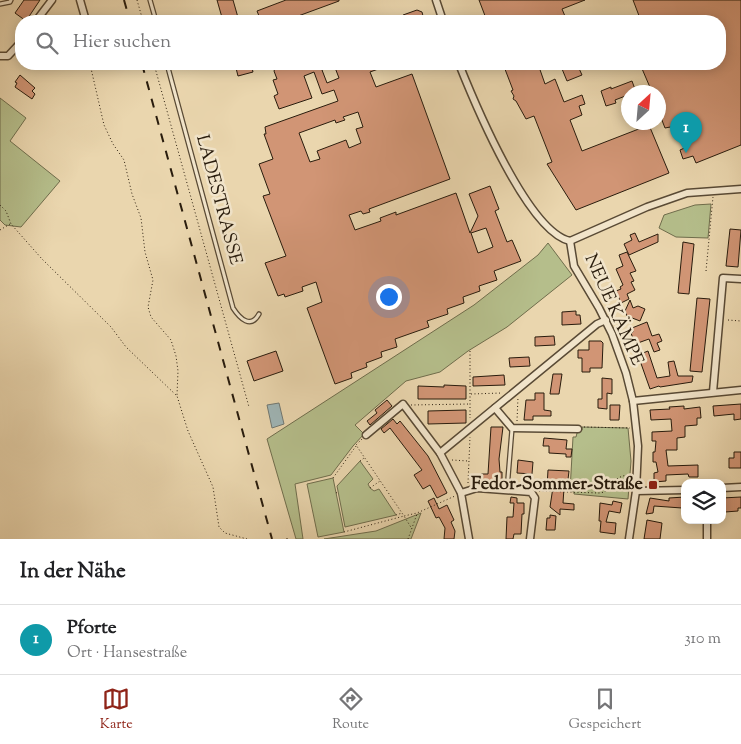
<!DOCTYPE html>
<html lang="de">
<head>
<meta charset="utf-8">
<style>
	:root { --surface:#fff; --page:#f6f6f6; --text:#202124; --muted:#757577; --line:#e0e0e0; --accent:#8f2418 }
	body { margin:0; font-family:"Sorts Mill Goudy",serif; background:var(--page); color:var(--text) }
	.controls { position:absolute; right:15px; bottom:15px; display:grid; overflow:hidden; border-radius:10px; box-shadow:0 2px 12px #0003 }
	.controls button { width:45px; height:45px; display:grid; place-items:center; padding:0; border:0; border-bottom:1px solid var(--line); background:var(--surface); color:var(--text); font:25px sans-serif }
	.compass { position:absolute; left:621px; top:85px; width:45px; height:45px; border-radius:50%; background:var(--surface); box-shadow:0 2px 12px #0003; rotate:26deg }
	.you { position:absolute; left:388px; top:296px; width:18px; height:18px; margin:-12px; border:4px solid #fff; border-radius:50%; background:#1a73e8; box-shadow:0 0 0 8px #1a73e833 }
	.badge { display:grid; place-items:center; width:32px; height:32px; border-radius:50%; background:var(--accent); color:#fff; font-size:16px; font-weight:700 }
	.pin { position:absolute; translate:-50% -41px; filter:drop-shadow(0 1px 2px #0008) }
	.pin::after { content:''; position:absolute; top:26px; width:18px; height:15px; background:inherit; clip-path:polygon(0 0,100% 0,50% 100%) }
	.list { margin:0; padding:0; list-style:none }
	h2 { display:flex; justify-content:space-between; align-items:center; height:65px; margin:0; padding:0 20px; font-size:21px }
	h2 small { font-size:16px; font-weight:400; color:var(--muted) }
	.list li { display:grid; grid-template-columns:32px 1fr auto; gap:15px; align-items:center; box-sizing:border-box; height:70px; padding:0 20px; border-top:1px solid var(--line) }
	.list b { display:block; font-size:19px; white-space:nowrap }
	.list p { margin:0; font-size:16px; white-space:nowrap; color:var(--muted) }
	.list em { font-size:16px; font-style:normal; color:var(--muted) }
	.icon { flex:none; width:28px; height:28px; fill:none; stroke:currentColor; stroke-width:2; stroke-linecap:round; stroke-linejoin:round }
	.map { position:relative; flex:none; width:741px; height:539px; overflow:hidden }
	.search { position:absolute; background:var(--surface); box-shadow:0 2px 12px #0003; left:15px; right:15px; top:15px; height:55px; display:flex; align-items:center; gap:12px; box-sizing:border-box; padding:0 18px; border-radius:20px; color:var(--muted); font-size:19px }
	.sheet { height:135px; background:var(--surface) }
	nav { display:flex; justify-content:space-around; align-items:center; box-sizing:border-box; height:70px; border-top:1px solid var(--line); background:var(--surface); font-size:14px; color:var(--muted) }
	nav a { display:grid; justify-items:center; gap:2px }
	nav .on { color:var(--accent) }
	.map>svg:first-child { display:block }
</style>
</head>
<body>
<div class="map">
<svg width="741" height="539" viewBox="0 0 741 539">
	<rect width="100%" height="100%" fill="#ead6ae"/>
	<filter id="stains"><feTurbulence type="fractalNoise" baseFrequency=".004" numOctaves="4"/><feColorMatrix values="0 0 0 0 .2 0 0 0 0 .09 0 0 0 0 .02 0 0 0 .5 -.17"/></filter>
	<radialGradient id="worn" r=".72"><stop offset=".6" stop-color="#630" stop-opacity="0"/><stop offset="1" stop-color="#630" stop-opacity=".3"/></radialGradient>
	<g fill="#b5be8b" stroke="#6f6d4c">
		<polygon points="0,98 26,118 10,141 60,181 21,227 5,225 0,220"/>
		<polygon points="711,204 708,238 676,237 659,228 664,215 695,205"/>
		<polygon points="548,243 572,275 507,327 468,351 440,372 406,381 355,425 364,434 353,446 331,475 295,484 303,539 296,539 267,439 474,305 538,255"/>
		<polygon points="582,427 628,428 631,461 628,499 574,494 574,492 570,491 573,437 576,437 577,433 582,430"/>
		<polygon points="360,461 373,479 368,484 370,488 374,491 379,489 396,515 345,527 337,486"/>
		<polygon points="333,478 344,532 318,537 307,484"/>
		<polygon points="421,513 411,539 324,539 376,531"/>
	</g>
	<polygon fill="#9fb6b7" stroke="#707873" points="279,403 284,424 272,428 267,405"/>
	<g fill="#d19575" stroke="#291c0d" fill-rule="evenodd">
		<polygon points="24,0 40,0 26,21 15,13"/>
		<polygon points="217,0 233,0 239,21 223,21"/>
		<polygon points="286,0 339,0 339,1 290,19 291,21 261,21 257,11"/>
		<polygon points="479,0 585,0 562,9 567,21 487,21"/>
		<polygon points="633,0 741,0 741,145 696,163 693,156 683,159 680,150 689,146 681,125 665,128 658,110 658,92 652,92 640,64 720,64 720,21 641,21"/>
		<polygon points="417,10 422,12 423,16 421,20 405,21 403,15"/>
		<polygon points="235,64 251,64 253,72 238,76"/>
		<path d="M277 64H392L370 72 376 87 412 74 450 179 369 209 370 212 363 214 361 211 349 215 355 230 381 221 380 218 396 212V215L456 193 470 233 478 216 469 194 490 186 499 209 495 211 507 242 512 240 521 261 494 271 497 280 479 286 480 291 463 297 464 303 447 309 448 314 427 321 429 327 395 339 397 347 381 352 382 357 366 363 367 367 351 373 352 378 335 384 307 308 322 302 316 282 302 287 303 291 285 297 284 294 278 296 265 263 286 256 263 196 270 194 259 164 273 159 264 134H266L265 127 338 101 334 90 322 94 314 72 304 76 312 98 279 109 274 96 278 94 273 80 277 79 274 71ZM334 65 339 78 327 83 322 70ZM358 112 363 127 356 129 361 143 349 148 346 140 317 151 320 159 310 162 299 133 335 120 336 123 345 120 343 117ZM486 228 493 247 478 253 471 233Z"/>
		<polygon points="503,64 538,64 545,84 555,79 564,102 582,95 585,104 579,106 582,115 570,120 582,151 649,125 669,173 576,210 547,164 552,162 534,116 526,119 516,101 513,99 514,96 511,91 513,90"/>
		<polygon points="560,64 577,64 582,75 567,81"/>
		<polygon points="20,75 35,88 32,91 35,94 32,99 15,87 17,83 15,82"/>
		<polygon points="632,81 636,92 628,92 628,95 615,100 616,103 606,106 601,91 611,87 611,89"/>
		<polygon points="730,229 741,230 738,267 726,266"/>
		<polygon points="635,233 639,242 658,234 658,242 629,255 624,244 632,240 630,235"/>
		<polygon points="683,242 694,244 689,294 678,293"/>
		<polygon points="627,252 636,271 630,273 634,281 631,282 635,290 627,294 629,299 621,303 616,291 621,289 620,287 623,285 616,269 623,266 619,255"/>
		<polygon points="697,298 710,299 702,372 690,371"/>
		<polygon points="630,300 633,308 638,306 645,309 640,321 627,316 625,311"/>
		<polygon points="576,311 576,315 580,315 581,324 562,325 562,312"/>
		<polygon points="647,322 652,336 659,334 662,341 657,343 660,350 654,352 649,339 635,344 631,333 633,332 632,328"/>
		<polygon points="554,336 555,345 535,346 535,337"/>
		<polygon points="589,341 601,341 603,343 602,368 590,368 590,372 582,372 582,358 578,358 578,350 589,350"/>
		<polygon points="276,351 283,371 254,381 247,361"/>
		<polygon points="648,351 657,378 670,376 668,362 674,361 678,376 693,376 692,382 660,387 659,386 650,389 638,355"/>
		<polygon points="529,357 530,366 510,367 509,358"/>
		<polygon points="553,374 562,374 559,394 550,394"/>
		<polygon points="504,375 505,385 473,386 473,377"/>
		<polygon points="602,378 612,379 612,394 607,393 607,409 598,408 598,399 602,399"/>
		<polygon points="444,385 466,386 466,399 418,399 418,386 444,387"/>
		<polygon points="535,393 544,393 544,410 551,411 551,416 533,416 533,420 524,420 526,400 535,400"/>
		<polygon points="387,400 392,406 370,425 367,421 377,413 375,410"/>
		<polygon points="741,404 741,419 734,420 734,414 714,416 713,406"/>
		<polygon points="610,405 620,405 619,420 610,420"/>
		<polygon points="684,406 684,409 700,407 701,418 697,418 697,425 685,426 685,437 677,438 677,450 666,450 668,466 698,465 698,477 689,477 688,474 666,475 666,481 654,482 654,473 658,472 656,462 653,462 653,452 655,452 656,441 652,441 652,432 672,431 671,419 651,420 650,410 670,409 669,407"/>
		<polygon points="466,410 466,423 428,424 428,411"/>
		<polygon points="393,419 397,424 400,421 428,456 447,493 437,498 430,485 423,489 414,475 422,470 390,428 384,433 381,429"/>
		<polygon points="491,427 503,427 499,459 500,472 502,472 502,484 481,483 481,474 488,474"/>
		<polygon points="544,438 567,440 566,449 572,449 571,457 566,457 566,454 549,453 549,446 543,446"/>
		<polygon points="734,452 741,452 741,468 729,468 729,458 734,458"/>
		<polygon points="518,460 533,462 532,474 517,473"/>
		<polygon points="548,470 569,471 567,488 564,488 563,503 574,504 574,510 560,509 560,515 550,507 553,487 547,487"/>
		<polygon points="511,497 517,498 517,503 524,503 524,514 522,514 521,534 514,534 513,539 506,539 507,517 513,517 514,503 510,503"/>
		<polygon points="685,497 685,506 682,506 682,508 654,506 653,513 646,514 650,498 669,501 669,498"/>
		<polygon points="741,497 741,508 738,508 738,511 725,512 725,505 722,505 722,498"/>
		<polygon points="434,498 439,509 447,505 454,520 451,522 455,531 454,539 444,539 445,528 439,517 436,518 428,501"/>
		<polygon points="613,501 622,503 620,513 609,511 606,522 616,523 615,534 600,532 601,521 599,521 600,503 612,505"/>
		<polygon points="550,515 556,516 555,530 546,530 547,518 550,518"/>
		<polygon points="647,520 662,523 660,539 644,539"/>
	</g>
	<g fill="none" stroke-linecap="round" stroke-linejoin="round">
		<defs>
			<g id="service">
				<polyline points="150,0 156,21"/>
				<polyline points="0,4 10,2 11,0"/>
				<path d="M167 64 233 308C240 319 251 329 259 314"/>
				<polyline points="507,490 512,429"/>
			</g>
			<g id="minor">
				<polyline points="80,0 86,21"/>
				<polyline points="436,0 443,21"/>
				<polyline points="36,21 52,0"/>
				<polyline points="0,56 8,56 21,42"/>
				<path d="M459 64C475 104 528 232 570 241"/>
				<polyline points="570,241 574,266 599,308 612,334 626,373 633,401 638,446 636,491 629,539"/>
				<polyline points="570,241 647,207 687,193 741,189"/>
				<polyline points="713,392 723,278 741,279"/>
				<polyline points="633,401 741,390"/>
				<polyline points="495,408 512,428 578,429"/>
				<polyline points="366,435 403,404 440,453"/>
				<polyline points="722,488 741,487"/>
				<polyline points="636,491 685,490"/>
				<polyline points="461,493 477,488 531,492 535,498 530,539"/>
				<polyline points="707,520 707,539"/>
				<polyline points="469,539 461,493 440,453 597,324 606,320"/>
			</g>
		</defs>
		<use href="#service" stroke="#594a35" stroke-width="5.5"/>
		<use href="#minor" stroke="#594a35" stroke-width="9"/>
		<g stroke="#291c0d" stroke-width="1" stroke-dasharray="1 2.5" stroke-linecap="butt">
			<polyline points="137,0 143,21"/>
			<polyline points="90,64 104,125 113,144 124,160 132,194 141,218 145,252 153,280 148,307 151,317 171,340 176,356 178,371 177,395"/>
			<polyline points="154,64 249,407"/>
			<polyline points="0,205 6,211 11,224 42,259 111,327 126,347 177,396 188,431 213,487 219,527 225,533 247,539"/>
			<polyline points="0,230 10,224"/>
			<polyline points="706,271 713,197"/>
			<polyline points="728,320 741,321"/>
			<polyline points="470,351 470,418"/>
			<polyline points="471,394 502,393"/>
			<polyline points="411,405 470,404"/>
			<polyline points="517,421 518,397"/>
			<polyline points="584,427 630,428"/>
			<polyline points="362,439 356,445 404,516 417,513 455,496"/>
			<polyline points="452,460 468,461"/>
			<polyline points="360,461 364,458"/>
			<polyline points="333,478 356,446"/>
			<polyline points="468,483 470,437"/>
			<polyline points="370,488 380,481"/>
			<path d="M539 491 599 493 605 492C611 483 618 475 630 475"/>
			<polyline points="336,493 338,492"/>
			<polyline points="396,515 402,513"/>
			<polyline points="344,532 404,516 412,529"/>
			<polyline points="287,538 287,539"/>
			<polyline points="408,539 417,514"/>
		</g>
		<use href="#service" stroke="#f1e4ca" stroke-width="3"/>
		<use href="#minor" stroke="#f1e4ca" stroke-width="6"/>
		<g stroke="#291c0d" stroke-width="2" stroke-dasharray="9 9" stroke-linecap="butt">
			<polyline points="124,0 130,21"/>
			<polyline points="142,64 272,539"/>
		</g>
	</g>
	<rect fill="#8f2418" stroke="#f1e4ca" stroke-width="2" x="648" y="480" width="10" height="10" rx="2.5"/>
	<g text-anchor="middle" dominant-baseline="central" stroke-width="5" stroke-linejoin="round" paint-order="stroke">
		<g font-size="18" fill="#291c0d" stroke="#f1e4ca">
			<text transform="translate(218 200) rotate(75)">LADESTRASSE</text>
			<text transform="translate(613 310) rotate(66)">NEUE KÄMPE</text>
		</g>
		<g font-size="18" font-weight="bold" fill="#291c0d" stroke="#f1e4ca" text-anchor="end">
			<text x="643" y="485">Fedor-Sommer-Straße</text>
		</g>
	</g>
	<rect width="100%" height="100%" filter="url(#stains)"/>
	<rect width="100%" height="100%" fill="url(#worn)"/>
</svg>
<div class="controls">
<button><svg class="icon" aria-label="layers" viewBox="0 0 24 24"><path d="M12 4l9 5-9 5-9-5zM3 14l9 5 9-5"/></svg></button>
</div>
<svg class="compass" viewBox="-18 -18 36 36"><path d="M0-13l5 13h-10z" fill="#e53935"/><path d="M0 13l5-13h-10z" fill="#757577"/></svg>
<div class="you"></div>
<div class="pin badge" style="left:686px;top:153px;background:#0f9aa8">1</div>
<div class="search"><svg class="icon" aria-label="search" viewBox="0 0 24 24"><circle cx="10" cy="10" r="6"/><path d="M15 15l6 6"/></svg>Hier suchen</div>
</div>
<section class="sheet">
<h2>In der Nähe<small></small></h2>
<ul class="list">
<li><span class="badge" style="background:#0f9aa8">1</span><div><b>Pforte</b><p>Ort · Hansestraße</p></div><em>310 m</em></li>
</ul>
</section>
<nav>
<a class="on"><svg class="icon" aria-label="map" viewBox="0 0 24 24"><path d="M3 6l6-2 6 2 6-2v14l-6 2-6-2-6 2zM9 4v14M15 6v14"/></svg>Karte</a>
<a><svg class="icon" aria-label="directions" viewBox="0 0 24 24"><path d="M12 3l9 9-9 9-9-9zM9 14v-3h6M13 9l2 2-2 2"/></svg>Route</a>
<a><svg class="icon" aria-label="saved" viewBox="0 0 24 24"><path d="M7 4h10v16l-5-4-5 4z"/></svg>Gespeichert</a>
</nav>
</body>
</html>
